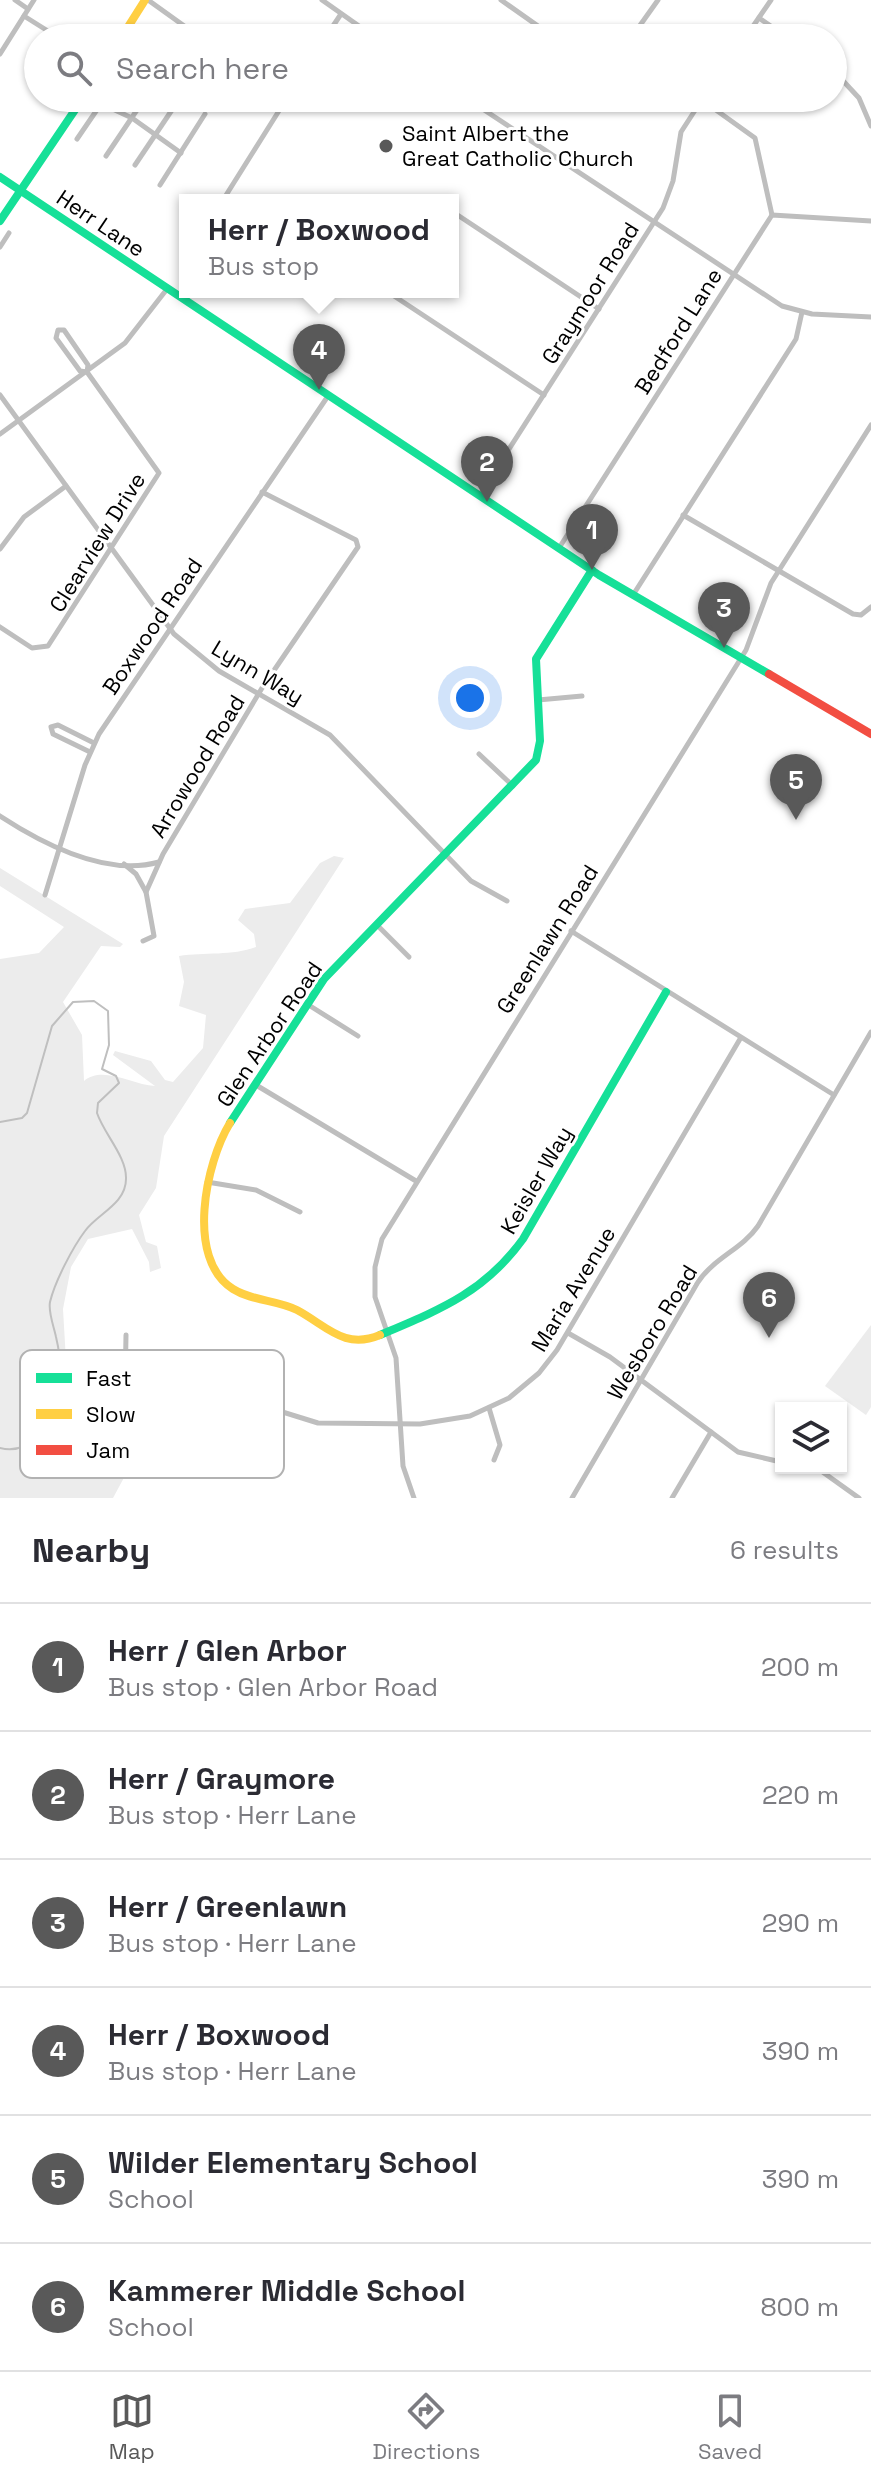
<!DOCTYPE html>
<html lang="en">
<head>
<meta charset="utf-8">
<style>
	:root { --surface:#fff; --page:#f7f7f7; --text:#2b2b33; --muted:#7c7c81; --line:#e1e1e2; --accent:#595959 }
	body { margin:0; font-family:"Space Grotesk",sans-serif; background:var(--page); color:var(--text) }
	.controls { position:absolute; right:24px; bottom:24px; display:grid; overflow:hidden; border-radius:0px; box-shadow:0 2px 6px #0004 }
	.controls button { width:72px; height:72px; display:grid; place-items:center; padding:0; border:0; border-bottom:2px solid var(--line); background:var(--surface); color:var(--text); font:40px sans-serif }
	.you { position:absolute; left:470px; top:698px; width:28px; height:28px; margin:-20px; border:6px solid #fff; border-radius:50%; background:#1a73e8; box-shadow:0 0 0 12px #1a73e833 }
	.badge { display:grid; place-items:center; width:52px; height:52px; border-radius:50%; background:var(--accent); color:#fff; font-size:26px; font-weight:700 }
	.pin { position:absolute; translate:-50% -66px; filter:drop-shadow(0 2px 4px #0008) }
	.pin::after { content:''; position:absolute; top:42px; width:28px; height:24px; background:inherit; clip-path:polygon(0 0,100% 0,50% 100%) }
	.popup { position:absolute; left:179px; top:194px; width:280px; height:104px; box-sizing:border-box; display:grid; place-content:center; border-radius:0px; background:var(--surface); filter:drop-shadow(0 2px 6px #0005); font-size:26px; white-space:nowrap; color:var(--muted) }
	.popup b { font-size:30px; color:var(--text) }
	.popup::after { content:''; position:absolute; left:50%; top:100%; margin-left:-16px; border:16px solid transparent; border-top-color:var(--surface) }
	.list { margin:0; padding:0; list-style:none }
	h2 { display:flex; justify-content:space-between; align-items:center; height:104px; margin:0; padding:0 32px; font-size:34px }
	h2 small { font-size:26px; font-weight:400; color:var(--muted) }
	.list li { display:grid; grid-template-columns:52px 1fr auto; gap:24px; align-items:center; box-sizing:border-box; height:128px; padding:0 32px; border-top:2px solid var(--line) }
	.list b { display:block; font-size:30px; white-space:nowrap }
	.list p { margin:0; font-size:26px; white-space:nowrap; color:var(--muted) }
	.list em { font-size:26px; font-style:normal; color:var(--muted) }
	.icon { flex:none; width:44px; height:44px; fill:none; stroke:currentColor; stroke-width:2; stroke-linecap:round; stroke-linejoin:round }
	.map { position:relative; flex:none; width:871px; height:1498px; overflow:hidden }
	.search { position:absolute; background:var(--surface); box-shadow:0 2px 6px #0004; left:24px; right:24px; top:24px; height:88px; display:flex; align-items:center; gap:20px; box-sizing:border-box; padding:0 28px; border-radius:44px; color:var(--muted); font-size:30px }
	.sheet { height:872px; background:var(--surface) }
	nav { display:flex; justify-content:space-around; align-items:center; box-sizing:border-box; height:112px; border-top:2px solid var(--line); background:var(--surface); font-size:22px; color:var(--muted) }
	nav a { display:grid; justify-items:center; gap:4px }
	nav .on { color:var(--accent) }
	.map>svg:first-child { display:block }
</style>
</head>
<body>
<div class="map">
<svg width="871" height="1498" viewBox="0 0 871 1498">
	<rect width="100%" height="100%" fill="#fff"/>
	<g fill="#ececec">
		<path d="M334 856 344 858 164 1136 156 1188 139 1215 146 1242 157 1246 161 1268 150 1272 149 1262 132 1229 88 1239 71 1267 63 1309 68 1395 84 1423 140 1448 113 1498H0V959L39 953 64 927 0 886V868L123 944 120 947 101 946 63 1002 82 1035 84 1081C103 1065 132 1085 155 1086L113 1055 115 1051 151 1061 165 1080 173 1082 203 1048 206 1015 179 1006 184 982 179 956C205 952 232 956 256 947L254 934 238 920 245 909 290 903 320 863Z"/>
		<polygon points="871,1325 871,1407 866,1415 825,1386"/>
	</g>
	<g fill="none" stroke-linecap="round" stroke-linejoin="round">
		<path stroke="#bfbfbf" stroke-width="2" d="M0 1122 22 1118 27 1113 52 1026 73 1002 94 1001 108 1011 109 1045 102 1069 116 1076 119 1083 98 1103 97 1113C104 1134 127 1157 126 1179 126 1204 97 1214 85 1231 73 1247 55 1281 50 1302 48 1312 54 1327 56 1337 64 1370 63 1410 38 1436 27 1447 15 1452 0 1448"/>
		<g stroke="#bebebe" stroke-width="5">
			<polyline points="15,0 28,9"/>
			<polyline points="148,0 201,38"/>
			<polyline points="322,0 376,38"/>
			<polyline points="501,0 555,38"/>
			<polyline points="24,16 59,38"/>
			<polyline points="759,18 788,38"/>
			<polyline points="325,38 341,14"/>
			<polyline points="631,38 658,0"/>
			<polyline points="745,38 771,0"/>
			<polyline points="0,54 34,0"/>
			<polyline points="833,70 859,98 871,126"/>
			<polyline points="89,98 132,118 181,153"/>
			<polyline points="466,98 782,306 812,314 871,317"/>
			<polyline points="702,100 755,138 772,215"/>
			<polyline points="77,139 105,98"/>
			<polyline points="106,156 145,98"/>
			<polyline points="135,165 180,98"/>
			<polyline points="160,185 205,114"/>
			<polyline points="223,200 287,98"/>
			<polyline points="453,212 599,309"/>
			<polyline points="0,247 9,233"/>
			<polyline points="388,292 544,395"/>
			<polyline points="0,395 174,634 219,671 330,735 471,881 507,901"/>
			<polyline points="0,434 125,343 167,289"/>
			<polyline points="479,496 663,208 673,181 681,132 703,98"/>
			<polyline points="683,515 853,614 861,615 871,607"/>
			<polyline points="559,548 772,215 871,221"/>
			<polyline points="0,549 24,517 66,486"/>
			<polyline points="633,595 796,339 802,312"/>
			<polyline points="0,627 32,648 48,646 159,473 87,372 80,371 56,338 58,330 64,330 88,365 87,372"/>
			<polyline points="538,700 582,696"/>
			<polyline points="90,752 53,734 51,727 58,725 94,743"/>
			<polyline points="479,754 513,786"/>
			<path d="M0 816C43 844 106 877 159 862"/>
			<polyline points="124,864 136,874 146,892"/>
			<polyline points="45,895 85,765 99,734 328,396"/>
			<polyline points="377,925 409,957"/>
			<polyline points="571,931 834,1095"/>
			<polyline points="143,941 154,936 146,892 163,854 262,688 358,547 356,540 262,492"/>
			<polyline points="307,1004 358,1036"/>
			<polyline points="256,1085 416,1181"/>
			<polyline points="207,1182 256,1190 300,1212"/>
			<polyline points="568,1333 610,1357 738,1452 781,1462"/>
			<polyline points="71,1377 108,1358 135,1357 189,1383 318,1423 420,1424 470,1416 509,1398 539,1373 557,1350 740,1039"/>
			<polyline points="125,1392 126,1335"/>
			<polyline points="489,1408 500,1445 494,1460"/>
			<polyline points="817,1468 859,1498"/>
			<polyline points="414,1498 403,1466 396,1358 375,1297 375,1267 382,1239 746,650 771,583 871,425"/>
			<path d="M572 1498 698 1282C714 1258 742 1249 758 1226L871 1032"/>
			<polyline points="672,1498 711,1432"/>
		</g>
		<g stroke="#16e098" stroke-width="8">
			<polyline points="0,177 599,575 769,674"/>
			<polyline points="0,221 83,98"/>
			<polyline points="230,1123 324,979 536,760 540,741 536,659 592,570"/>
			<path d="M380 1335C439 1310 484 1293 523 1239L666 992"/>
		</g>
		<g stroke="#ffcf43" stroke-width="8">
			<polyline points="121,38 145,0"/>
			<path d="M230 1123C206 1162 185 1259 233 1289 252 1301 277 1300 297 1310 327 1326 344 1350 380 1335"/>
		</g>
		<polyline stroke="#f24e42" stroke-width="8" points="769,674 871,734"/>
	</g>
	<circle fill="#595959" stroke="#fff" stroke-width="3" cx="386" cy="146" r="8"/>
	<g text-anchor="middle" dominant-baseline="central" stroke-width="6" stroke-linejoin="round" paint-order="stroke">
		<g font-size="22" fill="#000" stroke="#fff" text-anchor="start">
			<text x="402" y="133">Saint Albert the<tspan x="402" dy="25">Great Catholic Church</tspan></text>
		</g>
		<g font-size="22" fill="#000" stroke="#fff">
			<text transform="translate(101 223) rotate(34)">Herr Lane</text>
			<text transform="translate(590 293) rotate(-58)">Graymoor Road</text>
			<text transform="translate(678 331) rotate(-58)">Bedford Lane</text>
			<text transform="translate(97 542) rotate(-58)">Clearview Drive</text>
			<text transform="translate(152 626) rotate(-56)">Boxwood Road</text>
			<text transform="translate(258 672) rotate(31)">Lynn Way</text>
			<text transform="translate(197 766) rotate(-59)">Arrowood Road</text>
			<text transform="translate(547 939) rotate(-58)">Greenlawn Road</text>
			<text transform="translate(269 1034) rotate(-56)">Glen Arbor Road</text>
			<text transform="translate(536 1180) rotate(-60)">Keisler Way</text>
			<text transform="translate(573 1289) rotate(-59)">Maria Avenue</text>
			<text transform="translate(652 1332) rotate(-59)">Wesboro Road</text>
		</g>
	</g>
	<rect x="20" y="1350" width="264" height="128" rx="12" fill="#fff" stroke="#b2b2b2" stroke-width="2"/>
	<rect x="36" y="1373" width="36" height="10" fill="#16e098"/>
	<rect x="36" y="1409" width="36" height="10" fill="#ffcf43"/>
	<rect x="36" y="1445" width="36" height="10" fill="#f24e42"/>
	<g font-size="22" fill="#000">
		<text x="86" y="1386">Fast</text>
		<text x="86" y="1422">Slow</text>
		<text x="86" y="1458">Jam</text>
	</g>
</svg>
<div class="controls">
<button><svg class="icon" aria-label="layers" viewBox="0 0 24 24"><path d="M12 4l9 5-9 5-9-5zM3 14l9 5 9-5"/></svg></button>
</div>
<div class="you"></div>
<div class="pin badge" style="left:592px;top:570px">1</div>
<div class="pin badge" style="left:487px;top:502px">2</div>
<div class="pin badge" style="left:724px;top:648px">3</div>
<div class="pin badge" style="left:319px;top:390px">4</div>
<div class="popup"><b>Herr / Boxwood</b>Bus stop</div>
<div class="pin badge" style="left:796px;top:820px">5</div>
<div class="pin badge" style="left:769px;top:1338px">6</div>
<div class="search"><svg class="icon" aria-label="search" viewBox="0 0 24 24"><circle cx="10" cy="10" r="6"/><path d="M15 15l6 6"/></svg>Search here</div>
</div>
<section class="sheet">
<h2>Nearby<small>6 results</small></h2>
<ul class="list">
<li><span class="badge">1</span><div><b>Herr / Glen Arbor</b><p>Bus stop · Glen Arbor Road</p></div><em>200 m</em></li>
<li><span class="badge">2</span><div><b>Herr / Graymore</b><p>Bus stop · Herr Lane</p></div><em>220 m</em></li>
<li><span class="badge">3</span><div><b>Herr / Greenlawn</b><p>Bus stop · Herr Lane</p></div><em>290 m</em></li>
<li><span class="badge">4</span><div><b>Herr / Boxwood</b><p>Bus stop · Herr Lane</p></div><em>390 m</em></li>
<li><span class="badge">5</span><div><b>Wilder Elementary School</b><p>School</p></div><em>390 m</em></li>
<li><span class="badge">6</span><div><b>Kammerer Middle School</b><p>School</p></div><em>800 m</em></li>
</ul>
</section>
<nav>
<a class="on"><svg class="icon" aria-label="map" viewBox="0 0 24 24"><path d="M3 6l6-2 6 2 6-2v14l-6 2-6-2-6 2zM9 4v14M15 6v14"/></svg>Map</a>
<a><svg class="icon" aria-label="directions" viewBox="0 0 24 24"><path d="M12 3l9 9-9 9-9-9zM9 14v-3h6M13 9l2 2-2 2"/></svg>Directions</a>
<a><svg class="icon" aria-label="saved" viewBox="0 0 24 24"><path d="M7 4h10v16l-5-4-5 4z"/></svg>Saved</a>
</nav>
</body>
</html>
